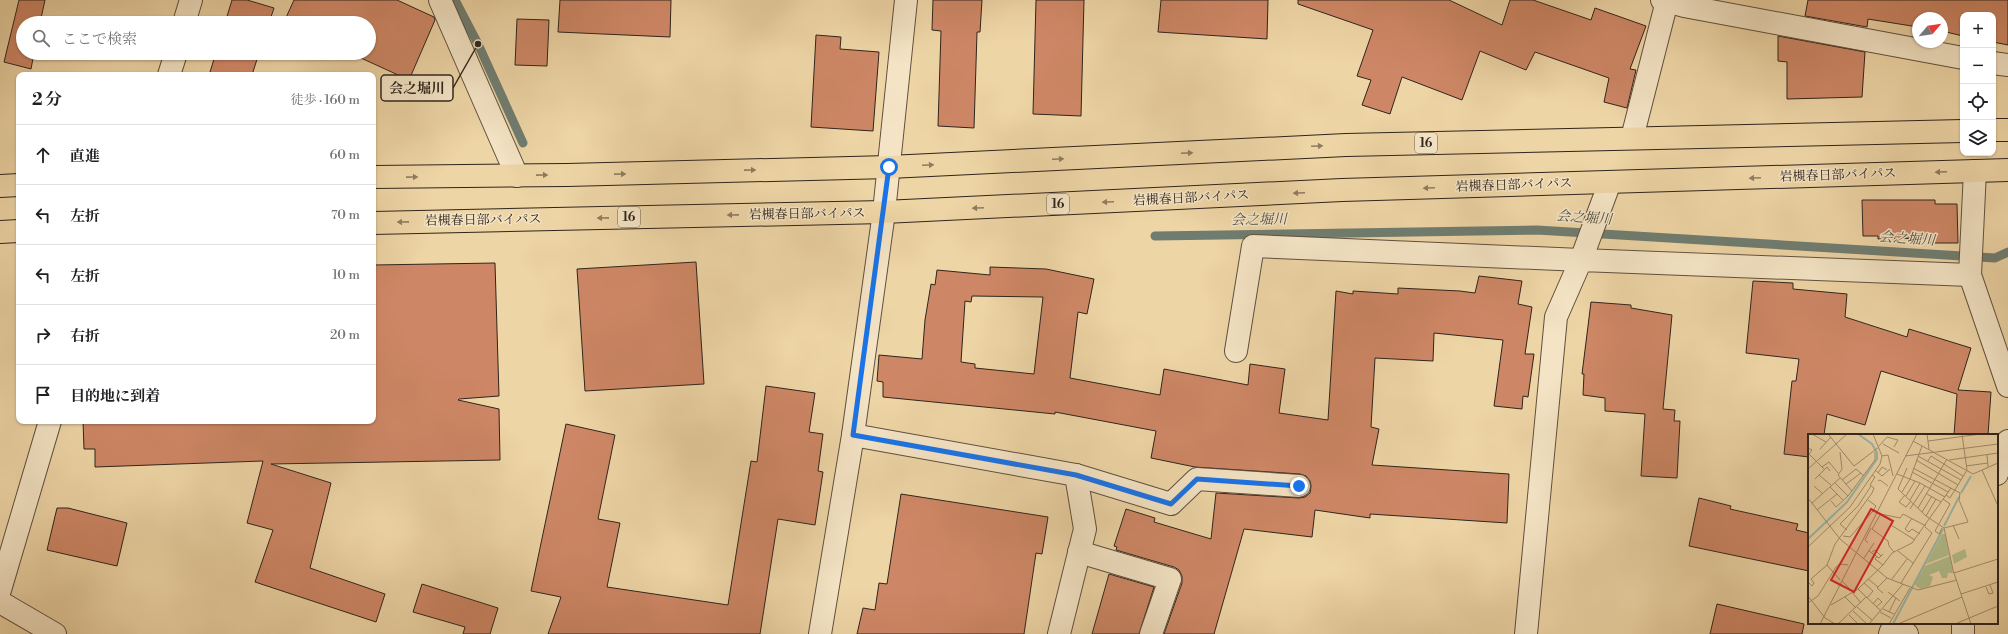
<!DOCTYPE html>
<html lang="ja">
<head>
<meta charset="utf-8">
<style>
	:root { --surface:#fff; --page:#f2f2f2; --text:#202124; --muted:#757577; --line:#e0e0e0 }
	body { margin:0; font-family:"Libre Bodoni","Noto Serif JP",serif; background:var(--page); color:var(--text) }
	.controls { position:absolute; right:12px; top:12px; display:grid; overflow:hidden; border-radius:8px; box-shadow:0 1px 3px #0004 }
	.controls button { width:36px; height:36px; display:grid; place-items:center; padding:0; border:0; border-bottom:1px solid var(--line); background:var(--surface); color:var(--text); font:20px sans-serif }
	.compass { position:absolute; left:1912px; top:12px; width:36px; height:36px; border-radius:50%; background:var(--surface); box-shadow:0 1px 3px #0004; rotate:61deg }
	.stop { position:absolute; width:12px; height:12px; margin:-9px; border:3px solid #1a73e8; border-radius:50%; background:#fff }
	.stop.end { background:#1a73e8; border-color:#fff; box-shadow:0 1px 4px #0008 }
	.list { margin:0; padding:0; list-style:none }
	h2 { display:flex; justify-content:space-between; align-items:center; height:52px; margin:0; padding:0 16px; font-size:17px }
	h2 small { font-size:13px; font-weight:400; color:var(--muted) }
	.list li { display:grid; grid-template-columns:26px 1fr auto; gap:12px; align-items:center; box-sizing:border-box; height:60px; padding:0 16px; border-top:1px solid var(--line) }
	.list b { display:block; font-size:15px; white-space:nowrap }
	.list em { font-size:13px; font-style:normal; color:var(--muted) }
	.icon { flex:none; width:22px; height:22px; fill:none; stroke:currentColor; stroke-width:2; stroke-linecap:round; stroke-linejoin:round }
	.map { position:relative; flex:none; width:2008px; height:634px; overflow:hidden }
	.search { position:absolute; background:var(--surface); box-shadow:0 1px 3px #0004; left:16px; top:16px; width:360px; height:44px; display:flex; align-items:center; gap:10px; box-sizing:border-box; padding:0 14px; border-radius:22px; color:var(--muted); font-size:15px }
	.panel { position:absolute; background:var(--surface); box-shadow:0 1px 3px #0004; left:16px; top:72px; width:360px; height:352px; border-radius:8px }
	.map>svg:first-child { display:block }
</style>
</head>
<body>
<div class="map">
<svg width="2008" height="634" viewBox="0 0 2008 634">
	<rect width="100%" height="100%" fill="#eed5a6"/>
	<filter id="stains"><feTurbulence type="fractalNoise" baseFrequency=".005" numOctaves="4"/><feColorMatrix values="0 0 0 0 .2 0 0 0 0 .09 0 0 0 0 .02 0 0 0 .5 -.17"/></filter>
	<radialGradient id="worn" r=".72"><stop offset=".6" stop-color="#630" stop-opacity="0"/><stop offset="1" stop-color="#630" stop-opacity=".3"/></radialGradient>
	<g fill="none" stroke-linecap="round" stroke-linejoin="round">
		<g stroke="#6f7d71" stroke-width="9">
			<polyline points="455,0 478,44 523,143"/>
			<polyline points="1155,236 1537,230 1995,258 2008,252"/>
		</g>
	</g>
	<g fill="#ce8766" stroke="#2f241c" fill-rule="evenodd">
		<polygon points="19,0 45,0 40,23 23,23 23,53 34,53 31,69 4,62"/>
		<polygon points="232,0 247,0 274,8 269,23 225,23"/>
		<polygon points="294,0 397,0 434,17 435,20 409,80 350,53 369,53 369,23 284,22"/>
		<polygon points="560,0 671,0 670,37 558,32"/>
		<polygon points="933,0 982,0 980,32 977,32 974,128 938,126 941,31 932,30"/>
		<polygon points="1036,0 1084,0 1081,116 1033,114"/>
		<polygon points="1161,0 1268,0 1267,39 1158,32"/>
		<polygon points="1298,0 1449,0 1502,25 1510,0 1533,0 1591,20 1595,8 1646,26 1630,69 1636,70 1627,108 1604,102 1609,78 1535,52 1526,70 1480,51 1462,100 1402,77 1390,114 1362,105 1371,80 1357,76 1373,30 1298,4"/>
		<polygon points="1808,0 2008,0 2008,45 1993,42 1993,15 1963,15 1963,36 1942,31 1942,18 1918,18 1918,27 1868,19 1867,27 1805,16"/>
		<polygon points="517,19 549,20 547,66 515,65"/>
		<polygon points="816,35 841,37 840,49 879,52 873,131 811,127"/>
		<polygon points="1778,36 1865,52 1862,97 1787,99 1787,62 1778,61"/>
		<polygon points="216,53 259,53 252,75 209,75"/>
		<polygon points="1862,200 1935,200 1935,204 1957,204 1958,243 1930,243 1930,238 1878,239 1878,236 1863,236"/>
		<polygon points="696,262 704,384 585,391 577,269"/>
		<polygon points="495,263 499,396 459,399 458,400 499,409 500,460 271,464 331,483 310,568 385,594 376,622 255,582 273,530 247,523 263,461 95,467 95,449 84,449 83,421 373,421 373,265"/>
		<path d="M990 267 1046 269 1094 279 1087 314 1078 312 1070 378 1160 395 1164 369 1248 385 1250 364 1285 369 1279 413 1328 420 1336 291 1353 294V291L1398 294V288L1460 291 1475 293 1479 276 1522 281 1518 304 1532 307 1525 354H1534L1528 397 1523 396 1522 409 1494 406 1503 340 1434 333 1433 361 1375 358 1371 427 1379 429 1372 465 1509 474 1507 523 1370 514V518L1315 510 1312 537 1244 529 1214 634H1164L1182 583V576L1179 570 1174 567 1116 550 1117 547 1114 546 1126 509 1155 518 1154 522 1211 539 1216 493 1299 498 1305 497 1310 493 1311 486 1310 481 1306 476 1300 474 1195 467 1151 458 1156 431 1055 412V414L883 397V382L877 381 879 355 922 359 925 320 931 284 935 285 937 270 990 275ZM972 296 1043 297 1034 374 975 368V364L961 362 965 301 971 302Z"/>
		<polygon points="1753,281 1793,283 1793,289 1847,294 1845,317 1907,337 1909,329 1971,348 1958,390 1991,392 1988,435 1954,435 1957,394 1881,371 1865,425 1827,414 1824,435 1809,435 1809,457 1784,454 1792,381 1796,381 1799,359 1746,353"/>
		<polygon points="1591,302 1631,305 1631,308 1672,315 1663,409 1675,410 1674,421 1680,421 1677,478 1641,476 1645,414 1605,411 1605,398 1583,395 1584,374 1582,374"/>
		<polygon points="766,386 815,393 809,432 823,434 818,471 823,472 815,525 778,519 760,634 548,634 561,597 531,591 566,424 615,435 598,519 620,523 607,587 728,605 751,461 757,462"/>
		<polygon points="901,494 1048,517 1042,554 1036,553 1024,634 857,634 863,608 875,610 879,583 887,584"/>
		<polygon points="1699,498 1731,506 1730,509 1798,524 1796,530 1809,533 1809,571 1689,546"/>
		<polygon points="57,508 68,508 127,523 117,566 47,550"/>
		<polygon points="1109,574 1154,587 1139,634 1092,634"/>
		<polygon points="422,584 498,608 490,634 463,634 465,627 413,612"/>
		<polygon points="1717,604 1804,624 1802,634 1710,634"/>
	</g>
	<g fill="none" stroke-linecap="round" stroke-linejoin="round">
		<defs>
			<g id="minor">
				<polyline points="440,0 517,176"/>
				<polyline points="1662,0 1684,6 1963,58"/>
				<polyline points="184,23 191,0"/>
				<polyline points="1993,63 2008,65"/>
				<polyline points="169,75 176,53"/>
				<polyline points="1632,138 1667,1"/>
				<polyline points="1975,171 1970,275 2008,386"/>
				<polyline points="1236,351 1253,246 1581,260 1610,182"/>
				<polyline points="853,435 1076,475 1171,504 1197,479 1299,486"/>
				<polyline points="1997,474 2008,441"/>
				<polyline points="1079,552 1170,579 1151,634"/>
				<polyline points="0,590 50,421"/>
				<polyline points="0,602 55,634"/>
				<polyline points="820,634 853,435 884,212 906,0"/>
				<polyline points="1059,634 1085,529 1076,475"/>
				<polyline points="1526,634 1556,317 1581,260 1970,275"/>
				<polyline points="1890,634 1891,631 1907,634"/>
				<polyline points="1963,634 1963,623"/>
			</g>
			<g id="highway">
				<polyline points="1993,130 2008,130"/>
				<polyline points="373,177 567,175 889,167 1346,145 1963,131"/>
				<polyline points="0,186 19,185"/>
				<polyline points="373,223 884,212 1342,190 2008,170"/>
				<polyline points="0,232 19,231"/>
			</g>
		</defs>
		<use href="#minor" stroke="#5f503e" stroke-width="24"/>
		<use href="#highway" stroke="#2f241c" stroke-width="24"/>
		<use href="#minor" stroke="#f4e4c5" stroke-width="22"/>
		<use href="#highway" stroke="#eed5a6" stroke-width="22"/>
	</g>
	<defs><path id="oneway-solid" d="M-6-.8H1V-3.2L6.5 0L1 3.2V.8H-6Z"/></defs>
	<g fill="#8e7c61">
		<use href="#oneway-solid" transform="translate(1317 146) rotate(-3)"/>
		<use href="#oneway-solid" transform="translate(1187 153) rotate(-3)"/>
		<use href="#oneway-solid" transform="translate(1058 159) rotate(-3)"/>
		<use href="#oneway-solid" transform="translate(928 165) rotate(-3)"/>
		<use href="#oneway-solid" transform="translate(750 170) rotate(-1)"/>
		<use href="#oneway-solid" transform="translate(1941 172) rotate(178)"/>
		<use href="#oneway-solid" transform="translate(620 174) rotate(-1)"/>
		<use href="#oneway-solid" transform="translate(542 175) rotate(-1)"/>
		<use href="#oneway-solid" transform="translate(412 177) rotate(-1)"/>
		<use href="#oneway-solid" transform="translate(1755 178) rotate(178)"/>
		<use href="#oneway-solid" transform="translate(1429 188) rotate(178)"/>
		<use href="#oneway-solid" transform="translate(1299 193) rotate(177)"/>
		<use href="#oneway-solid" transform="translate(1108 202) rotate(177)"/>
		<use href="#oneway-solid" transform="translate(978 208) rotate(177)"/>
		<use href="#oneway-solid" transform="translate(733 215) rotate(179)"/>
		<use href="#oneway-solid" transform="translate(603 218) rotate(179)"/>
		<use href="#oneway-solid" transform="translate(403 222) rotate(179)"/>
	</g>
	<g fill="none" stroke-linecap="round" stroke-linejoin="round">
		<polyline stroke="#1a73e8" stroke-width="5" points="889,167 853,435 1076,475 1171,504 1197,479 1299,486"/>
	</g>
	<g text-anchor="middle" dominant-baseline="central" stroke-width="3" stroke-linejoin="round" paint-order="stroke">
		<g fill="#f4e4c5" stroke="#6a5e4f" stroke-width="1">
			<rect x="1415" y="133" width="22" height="20" rx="3"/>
			<rect x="1047" y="194" width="22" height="20" rx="3"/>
			<rect x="618" y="207" width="22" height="20" rx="3"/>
		</g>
		<g font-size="12" font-weight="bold" fill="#2f241c">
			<text x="1426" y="143">16</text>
			<text x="1058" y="204">16</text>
			<text x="629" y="217">16</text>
		</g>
		<g font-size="13" fill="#2f241c" stroke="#f4e4c5">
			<text transform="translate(1838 175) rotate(-2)">岩槻春日部バイパス</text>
			<text transform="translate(1514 185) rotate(-2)">岩槻春日部バイパス</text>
			<text transform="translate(1191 198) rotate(-3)">岩槻春日部バイパス</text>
			<text transform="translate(807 214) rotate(-1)">岩槻春日部バイパス</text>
			<text transform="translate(483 220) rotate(-1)">岩槻春日部バイパス</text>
		</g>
		<g font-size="14" font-style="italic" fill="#4f5046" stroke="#f4e4c5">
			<text transform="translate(1584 218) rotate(4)">会之堀川</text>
			<text transform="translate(1259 220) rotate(-1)">会之堀川</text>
			<text transform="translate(1907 239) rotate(4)">会之堀川</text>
		</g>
	</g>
	<g transform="translate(1808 434)">
		<rect width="190" height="190" fill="#eed5a6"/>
		<path d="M134 100H137L141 121 118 130ZM157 115 159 123 146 130 144 121ZM142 122 145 139H140L139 144H134L131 137 121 141 125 143 122 152 113 155 109 153 107 150 117 132Z" fill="#b2be8c"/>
		<path fill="none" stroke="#99b8a9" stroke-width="2" d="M153 59 163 42M136 92 151 63M0 105 39 68 69 25V19L64 10 50 0M85 190 135 95"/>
		<path fill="none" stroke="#a28e6f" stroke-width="1" d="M4 0 18 8M20 0 46 32 71 13M119 0 121 15M105 7 165 40 190 29M120 7 173 0M75 10 91 19M71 12 79 3 90 6 86 13M0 14 4 16 1 20 17 36M12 15 23 3M32 18 34 35 30 41 44 57M179 21 180 33M74 22 80 21 85 42M97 22 190 10M110 22 153 46M108 26 150 51M141 26 190 19M120 27 123 22 155 42M158 32 180 29M14 33 21 28 30 39M99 34 90 55 118 82 136 94 145 136 163 190M105 34 152 59 151 66 160 88 136 94M0 35 39 0M67 36 74 42 82 35M174 36 190 72M104 38 140 58M70 39 74 33 79 36M89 40 112 49 137 63M11 41 24 52M7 45 19 33 22 37M34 46 48 35 56 42M70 47 72 46 80 52M27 49 40 62M38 50 53 39M6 52 15 60M22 53 35 66M94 58 102 45 114 12M119 60 133 68M97 61 91 68 98 73 103 67M138 61 142 64 159 36 154 0M98 62 107 47M0 64 32 105 79 144 110 156 149 146M60 66 68 72 65 77M102 66 112 49M23 67 28 73 40 62 67 26V18M4 69 32 44M110 74 139 25M102 75 117 52M9 76 29 60M114 78 124 62M68 79 92 84 95 80 118 92M72 81 64 95 80 107 81 112 86 118M78 82 85 89 83 91 107 106M118 82 128 65M104 84 97 95 101 98 104 95 112 100M145 91 151 105M134 94 131 100 127 97 142 70 135 65M39 96 32 90 50 72 63 52M35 102 42 103 65 77 67 78M60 109 57 106 63 94M0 113 42 73 72 30 74 22 65 0M61 117 71 124 75 120M90 117 105 129M64 118 67 116 73 122M69 122 67 125 75 131M56 124 66 109M19 131 32 146M146 139 190 125M60 145 70 153M84 145 99 125M34 147 45 158M0 148 4 152 6 149 3 145 19 131 27 110 64 59 66 54 62 51 67 43 64 41M56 149 65 157 59 164M93 149 124 99 117 93M178 153 181 160 185 159 182 151M50 155 73 177M44 158 53 169M80 158 92 167M75 159 69 154 79 144M153 160 190 148M0 162 17 184 27 190M37 163 48 174M0 169 10 162 28 133 32 130 40 131M65 170 70 164 74 168 68 173M23 171 50 155 75 131 84 119 104 109 143 54M49 173 64 186M75 175 86 180M45 177 59 190M72 178 83 184M81 178 88 164M41 181 50 190M12 190 109 0M30 190 58 163M61 190 95 150M81 190 102 154M90 190 154 163M147 190 190 172"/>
		<path fill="#d62828" fill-opacity="0.15" stroke="#d62828" stroke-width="2" d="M63 75 85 87 46 158 23 146Z"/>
		<rect width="190" height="190" fill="none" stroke="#2f241c" stroke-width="2"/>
	</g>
	<path fill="none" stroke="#2f241c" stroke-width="1.5" d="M478 44L453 88"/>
	<circle fill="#2f241c" stroke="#f4e4c5" stroke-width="1.5" cx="478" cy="44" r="4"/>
	<rect fill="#f4e4c5" stroke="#2f241c" stroke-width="1.5" x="381" y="75" width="72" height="26" rx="4"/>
	<g font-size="14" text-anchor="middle" font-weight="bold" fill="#2f241c">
		<text x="417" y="93">会之堀川</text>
	</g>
	<rect width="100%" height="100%" filter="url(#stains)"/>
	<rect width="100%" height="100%" fill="url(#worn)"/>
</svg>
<div class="controls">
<button>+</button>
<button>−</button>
<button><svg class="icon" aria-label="locate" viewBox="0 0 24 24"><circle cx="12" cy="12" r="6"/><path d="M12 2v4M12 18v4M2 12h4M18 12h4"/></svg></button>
<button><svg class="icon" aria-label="layers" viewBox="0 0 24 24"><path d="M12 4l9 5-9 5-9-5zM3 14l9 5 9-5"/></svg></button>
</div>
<svg class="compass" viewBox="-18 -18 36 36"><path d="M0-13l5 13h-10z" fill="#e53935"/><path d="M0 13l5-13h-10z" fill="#757577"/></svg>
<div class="stop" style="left:889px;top:167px"></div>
<div class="stop end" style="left:1299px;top:486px"></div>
<div class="search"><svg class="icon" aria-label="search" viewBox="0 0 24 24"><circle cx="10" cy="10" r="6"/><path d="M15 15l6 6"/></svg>ここで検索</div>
<section class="panel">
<h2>2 分<small>徒歩 · 160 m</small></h2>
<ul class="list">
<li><svg class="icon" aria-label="ahead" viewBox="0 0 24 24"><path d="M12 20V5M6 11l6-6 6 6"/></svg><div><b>直進</b></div><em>60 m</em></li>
<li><svg class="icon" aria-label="left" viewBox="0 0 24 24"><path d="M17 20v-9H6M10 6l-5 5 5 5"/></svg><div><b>左折</b></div><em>70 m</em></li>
<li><svg class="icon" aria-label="left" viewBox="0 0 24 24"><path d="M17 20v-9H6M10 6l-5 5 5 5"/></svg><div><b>左折</b></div><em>10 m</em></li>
<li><svg class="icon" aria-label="right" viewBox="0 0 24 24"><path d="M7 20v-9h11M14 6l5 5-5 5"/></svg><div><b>右折</b></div><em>20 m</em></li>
<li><svg class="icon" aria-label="arrive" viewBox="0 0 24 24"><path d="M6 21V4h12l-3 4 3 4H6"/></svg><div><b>目的地に到着</b></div></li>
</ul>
</section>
</div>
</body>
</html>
